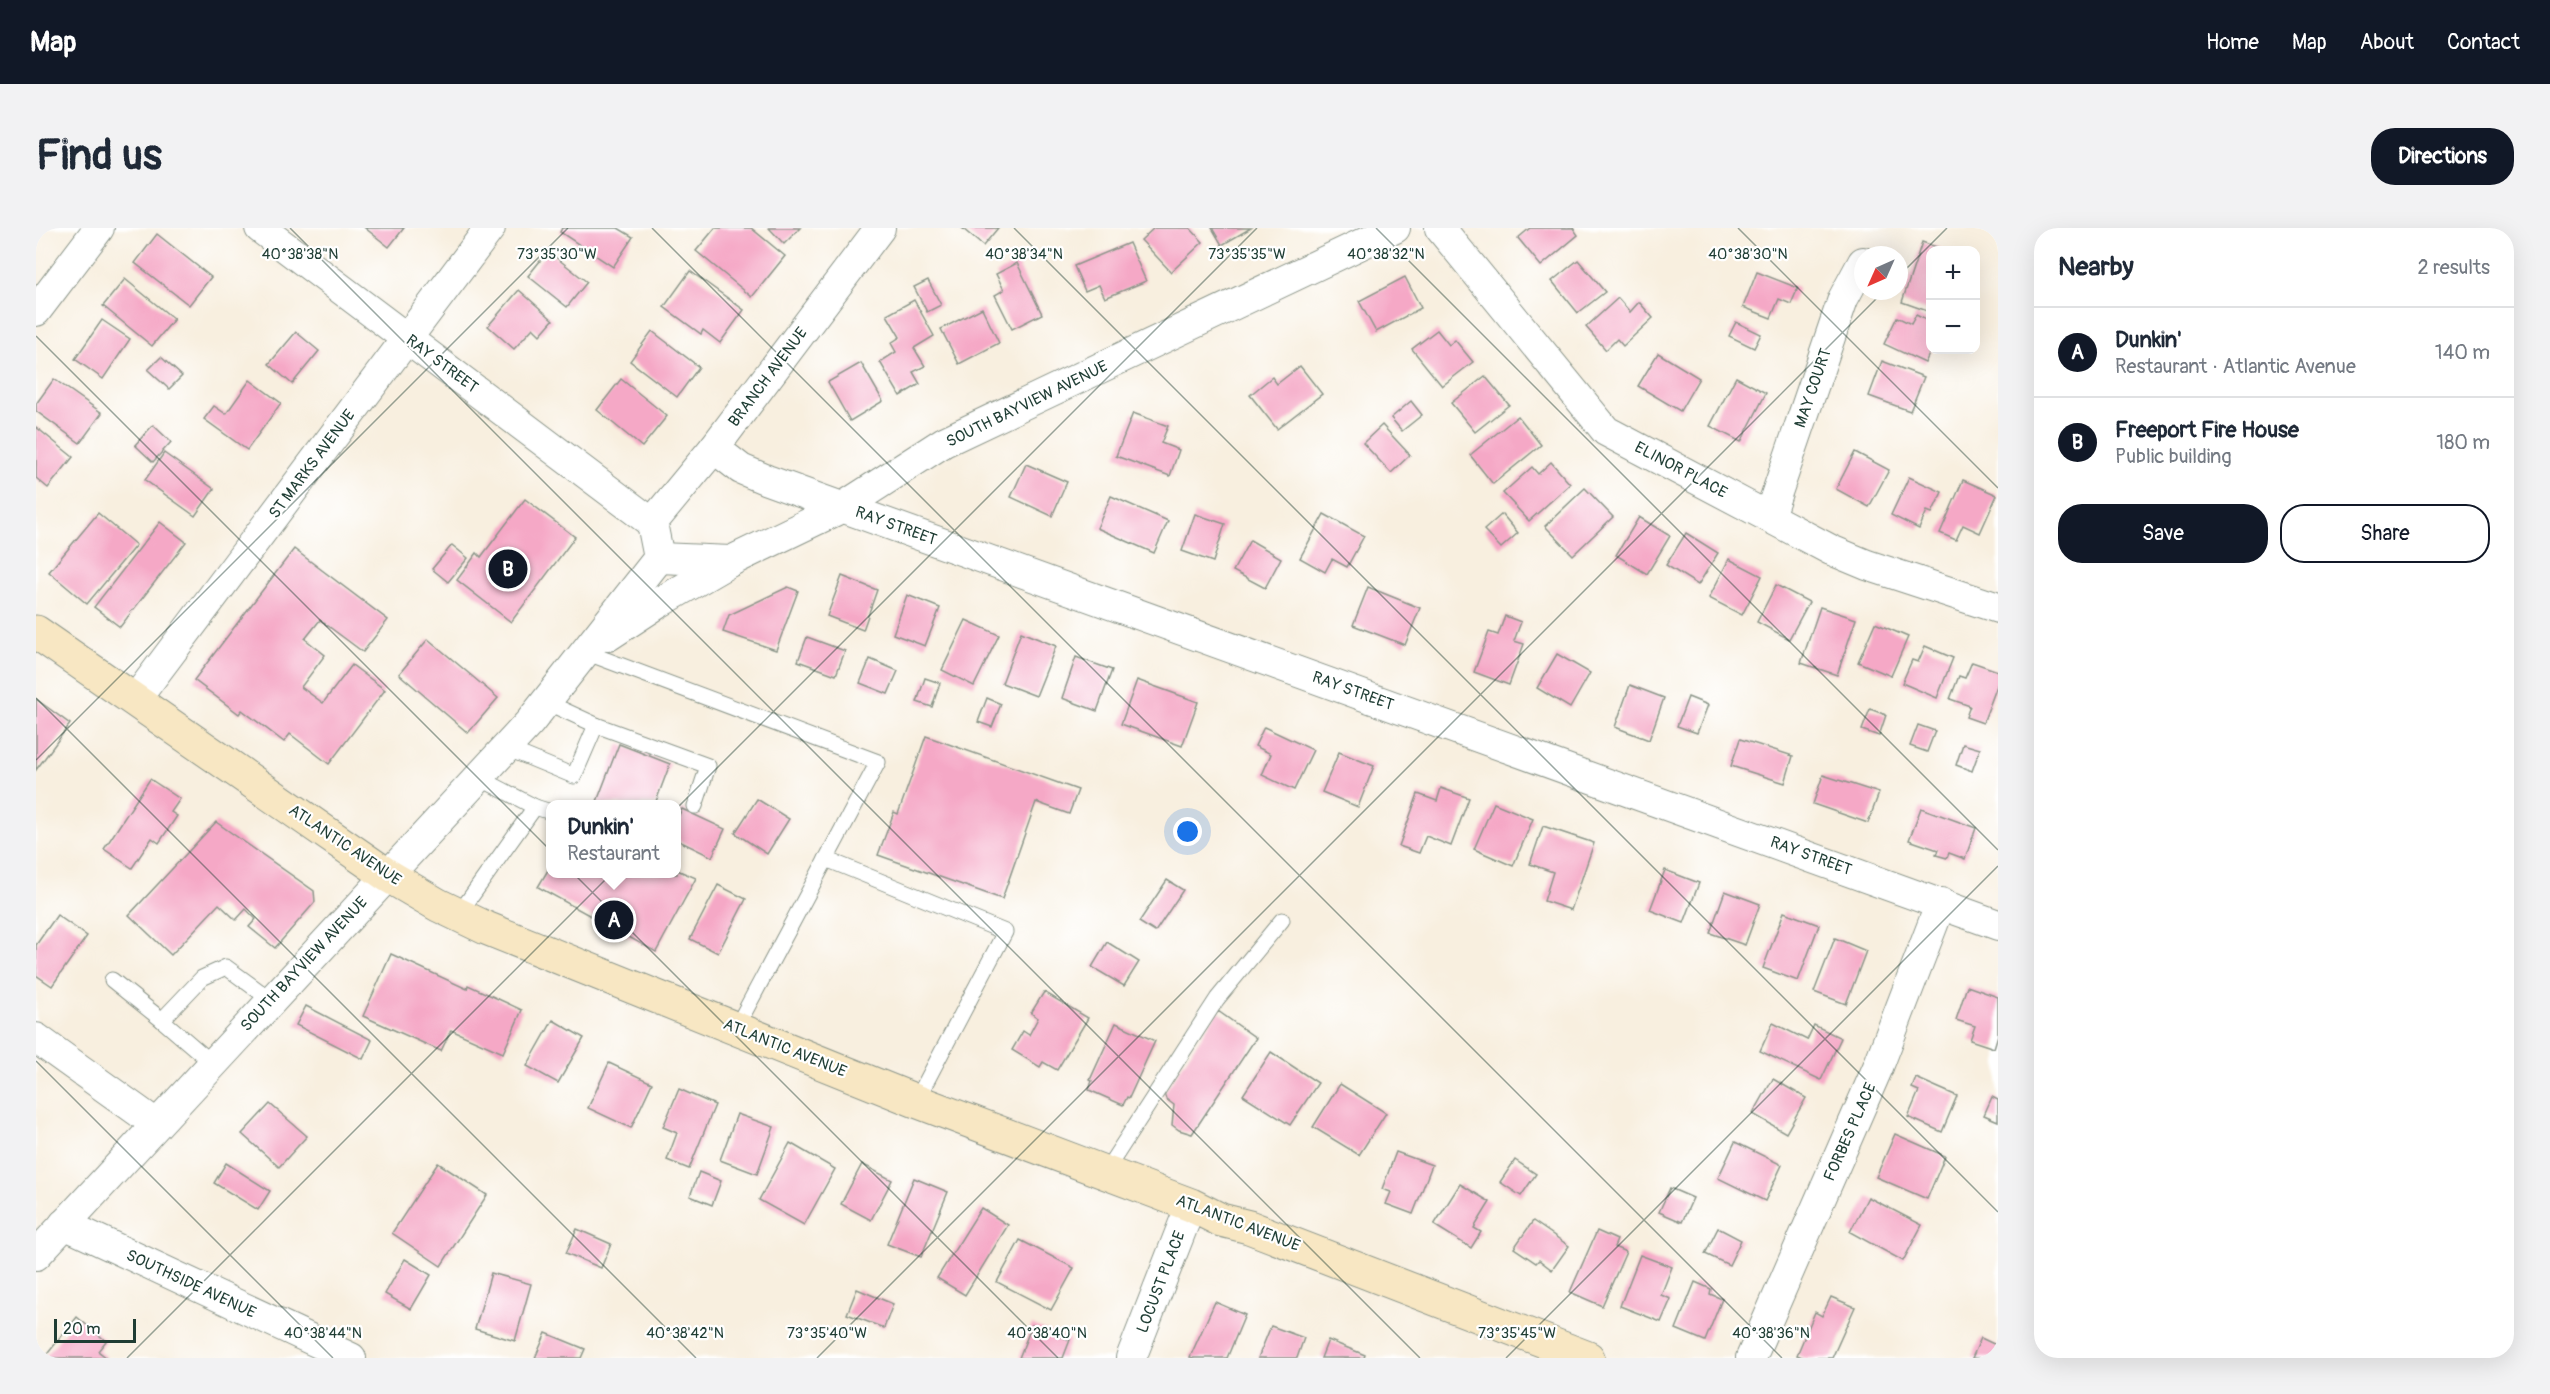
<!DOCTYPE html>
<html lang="en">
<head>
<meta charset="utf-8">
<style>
	:root { --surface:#fff; --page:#f2f2f3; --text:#1f2937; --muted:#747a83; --line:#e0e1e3; --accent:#111827 }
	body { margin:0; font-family:Pangolin,sans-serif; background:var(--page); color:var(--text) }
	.controls { position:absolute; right:18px; top:18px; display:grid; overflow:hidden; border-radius:12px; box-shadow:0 6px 24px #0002 }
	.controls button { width:54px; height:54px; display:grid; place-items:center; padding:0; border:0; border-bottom:2px solid var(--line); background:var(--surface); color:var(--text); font:30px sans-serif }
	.compass { position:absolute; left:1818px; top:18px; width:54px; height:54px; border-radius:50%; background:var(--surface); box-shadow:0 6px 24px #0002; rotate:225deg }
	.scale { position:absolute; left:18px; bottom:15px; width:82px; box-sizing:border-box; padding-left:6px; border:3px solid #1f3d34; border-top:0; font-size:16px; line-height:21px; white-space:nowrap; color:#1f3d34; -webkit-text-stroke:4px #fff; paint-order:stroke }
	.you { position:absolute; left:1152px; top:604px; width:21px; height:21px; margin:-15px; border:4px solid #fff; border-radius:50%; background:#1a73e8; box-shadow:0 0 0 9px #1a73e833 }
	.badge { display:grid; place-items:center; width:39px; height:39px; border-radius:50%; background:var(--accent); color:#fff; font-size:20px; font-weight:700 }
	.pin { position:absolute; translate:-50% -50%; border:3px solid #fff; box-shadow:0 2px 6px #0006 }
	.popup { position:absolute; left:510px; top:572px; width:135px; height:78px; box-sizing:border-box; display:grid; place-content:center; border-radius:12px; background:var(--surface); filter:drop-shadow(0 2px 4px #0005); font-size:20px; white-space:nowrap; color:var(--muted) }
	.popup b { font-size:22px; color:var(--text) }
	.popup::after { content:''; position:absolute; left:50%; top:100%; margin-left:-12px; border:12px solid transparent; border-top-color:var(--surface) }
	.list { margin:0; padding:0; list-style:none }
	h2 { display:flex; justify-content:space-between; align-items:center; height:78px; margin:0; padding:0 24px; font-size:26px }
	h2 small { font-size:20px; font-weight:400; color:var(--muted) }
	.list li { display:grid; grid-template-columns:39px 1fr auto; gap:18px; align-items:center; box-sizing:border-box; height:90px; padding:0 24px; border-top:2px solid var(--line) }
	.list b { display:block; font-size:22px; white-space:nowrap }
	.list p { margin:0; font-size:20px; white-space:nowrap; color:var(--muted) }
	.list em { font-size:20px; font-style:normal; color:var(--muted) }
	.actions { display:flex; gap:12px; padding:18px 24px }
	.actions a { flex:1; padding:14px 0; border:2px solid var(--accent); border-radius:24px; text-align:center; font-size:21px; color:var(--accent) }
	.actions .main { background:var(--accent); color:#fff }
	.map { position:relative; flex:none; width:1962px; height:1130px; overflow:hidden; border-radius:24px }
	header { display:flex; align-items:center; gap:36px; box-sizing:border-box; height:84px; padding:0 30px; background:var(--accent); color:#fff }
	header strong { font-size:28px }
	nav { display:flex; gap:33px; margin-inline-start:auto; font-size:21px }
	.intro { display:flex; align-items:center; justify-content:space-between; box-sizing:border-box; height:144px; padding:0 36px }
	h1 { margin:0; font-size:42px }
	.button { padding:15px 27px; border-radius:24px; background:var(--accent); color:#fff; font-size:21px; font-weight:700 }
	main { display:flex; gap:36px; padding:0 36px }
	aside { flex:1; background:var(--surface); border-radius:24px; box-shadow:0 6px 24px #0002 }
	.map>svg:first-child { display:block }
</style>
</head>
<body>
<header>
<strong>Map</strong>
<nav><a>Home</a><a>Map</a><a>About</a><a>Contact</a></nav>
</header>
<div class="intro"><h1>Find us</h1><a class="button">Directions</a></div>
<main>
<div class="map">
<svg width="1962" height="1130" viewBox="0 0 1962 1130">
	<rect width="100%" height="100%" fill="#fff"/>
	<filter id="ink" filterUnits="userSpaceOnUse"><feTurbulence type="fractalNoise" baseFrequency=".0167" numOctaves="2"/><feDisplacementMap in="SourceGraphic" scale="12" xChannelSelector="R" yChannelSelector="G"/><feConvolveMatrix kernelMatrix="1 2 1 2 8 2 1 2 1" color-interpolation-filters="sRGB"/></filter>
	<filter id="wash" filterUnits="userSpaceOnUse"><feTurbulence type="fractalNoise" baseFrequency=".008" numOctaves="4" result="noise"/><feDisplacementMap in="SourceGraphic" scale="24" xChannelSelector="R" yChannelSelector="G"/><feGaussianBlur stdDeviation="1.35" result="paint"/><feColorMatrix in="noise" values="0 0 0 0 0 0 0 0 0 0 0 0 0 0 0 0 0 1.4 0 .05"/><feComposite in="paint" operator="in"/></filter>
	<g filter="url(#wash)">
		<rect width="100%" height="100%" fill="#f8efdf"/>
		<g id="blocks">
			<g fill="#f5a8c6">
				<polygon points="329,0 368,0 353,19"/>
				<polygon points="526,0 582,0 597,9 577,39 524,4"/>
				<polygon points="679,0 715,0 749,28 716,69 660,23"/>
				<polygon points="733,0 764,0 748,16"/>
				<polygon points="926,0 962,0 947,18"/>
				<polygon points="1118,0 1154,0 1167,14 1135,44 1105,12"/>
				<polygon points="1176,0 1215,0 1186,17"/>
				<polygon points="1494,0 1537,0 1542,7 1505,38 1482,10"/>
				<polygon points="121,6 175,49 153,77 99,35"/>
				<polygon points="1886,14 1909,22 1894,22 1894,84 1866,74"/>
				<polygon points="1093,15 1110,53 1069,70 1063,57 1049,63 1038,38"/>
				<polygon points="512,23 551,54 531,79 492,48"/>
				<polygon points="1542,32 1569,64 1542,85 1516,53"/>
				<polygon points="981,35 1006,86 976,101 959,67 968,62 960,46"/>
				<polygon points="654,43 708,82 684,115 667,102 665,106 628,79"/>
				<polygon points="1721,44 1762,60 1755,76 1743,71 1735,90 1707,79"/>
				<polygon points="1369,49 1385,80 1340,104 1323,73"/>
				<polygon points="89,51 138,91 116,118 67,78"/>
				<polygon points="892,52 905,77 891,84 878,59"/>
				<polygon points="483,62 517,92 504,107 497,100 478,121 452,98"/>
				<polygon points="1582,70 1594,84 1603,74 1617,90 1587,118 1581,111 1570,122 1550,99"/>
				<polygon points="878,72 898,108 878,120 889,138 877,144 884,156 864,168 844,134 860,124 855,115 864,109 851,87"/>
				<polygon points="946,80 963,115 923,136 905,101"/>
				<polygon points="1880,87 1894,94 1895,122 1889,135 1848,116 1861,89 1875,96"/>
				<polygon points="66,92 94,111 67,151 39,131"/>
				<polygon points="1700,94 1725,106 1718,120 1693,108"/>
				<polygon points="1401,102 1413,117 1419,112 1437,134 1406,158 1376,121"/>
				<polygon points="616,103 663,139 641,169 594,133"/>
				<polygon points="260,104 283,123 256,156 233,136"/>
				<polygon points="1622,125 1663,150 1644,183 1602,158"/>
				<polygon points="125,129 146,148 133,161 112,142"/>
				<polygon points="1846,133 1888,149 1874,183 1833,168"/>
				<polygon points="825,135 847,173 814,193 792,154"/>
				<polygon points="1264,138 1286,166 1241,201 1214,167 1236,149 1241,156"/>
				<polygon points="1449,148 1473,177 1439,204 1415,175"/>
				<polygon points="1700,149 1730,165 1705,214 1674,198"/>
				<polygon points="18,151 66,185 44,215 0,183 0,176"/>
				<polygon points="585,151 631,188 606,219 561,182"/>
				<polygon points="214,152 245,175 211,222 168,191 178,178 190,186"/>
				<polygon points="1375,173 1386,187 1366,203 1355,190"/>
				<polygon points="1097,185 1132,198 1125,215 1143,222 1134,248 1080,228"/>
				<polygon points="1482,188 1505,217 1457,256 1434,227"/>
				<polygon points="117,197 135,214 117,234 99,217"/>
				<polygon points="1346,197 1374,227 1355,245 1327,215"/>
				<polygon points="0,199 37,229 12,260 0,250"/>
				<polygon points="1819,224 1853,242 1833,279 1800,261"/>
				<polygon points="128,225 178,261 159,288 109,252"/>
				<polygon points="1515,234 1534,256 1493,293 1467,265 1496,239 1502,246"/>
				<polygon points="990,236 1031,254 1016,288 975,269"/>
				<polygon points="1873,249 1906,264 1896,285 1891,283 1883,301 1855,287"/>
				<polygon points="1927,252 1961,267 1944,305 1927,297 1920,312 1904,305"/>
				<polygon points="1549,260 1577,289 1537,327 1509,298"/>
				<polygon points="1075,268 1132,293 1118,325 1061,300"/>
				<polygon points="489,271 539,309 475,394 421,352 441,325 445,329"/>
				<polygon points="62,285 100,317 51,376 13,344"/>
				<polygon points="1159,286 1189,296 1177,334 1146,323"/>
				<polygon points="1288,286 1328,308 1311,339 1296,331 1289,344 1264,330"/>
				<polygon points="1466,286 1482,305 1465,320 1448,302"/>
				<polygon points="1603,289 1634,308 1611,346 1580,327"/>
				<polygon points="124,294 150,314 84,399 58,379"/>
				<polygon points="1650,305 1682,325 1662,357 1630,337"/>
				<polygon points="1214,312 1245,330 1229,360 1197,343"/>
				<polygon points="416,317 432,330 412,354 396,341"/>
				<polygon points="258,321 352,392 327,424 284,392 269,411 289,427 265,459 287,475 316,437 349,462 293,536 254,506 248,514 206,482 203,486 158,452"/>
				<polygon points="1693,331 1726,348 1706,387 1673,370"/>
				<polygon points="806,348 841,362 827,402 791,388"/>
				<polygon points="1740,357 1773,374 1753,411 1721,394"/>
				<polygon points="752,359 762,363 740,422 687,404 693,387"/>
				<polygon points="1332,359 1384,380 1369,417 1317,397"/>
				<polygon points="871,367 904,380 889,418 857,406"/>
				<polygon points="1784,379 1820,391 1801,447 1765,435"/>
				<polygon points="1469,388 1485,394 1478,413 1488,416 1473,457 1438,444 1453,404 1462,407"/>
				<polygon points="930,392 963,407 938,458 906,442"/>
				<polygon points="1839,395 1872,409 1855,448 1822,434"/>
				<polygon points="985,404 1020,418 1000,468 966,455"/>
				<polygon points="771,409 809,423 800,447 762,433"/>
				<polygon points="392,411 462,470 432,505 363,446"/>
				<polygon points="1889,418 1917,430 1901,470 1866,455 1876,432 1882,434"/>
				<polygon points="1521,426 1554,445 1534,480 1501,460"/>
				<polygon points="1040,429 1076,442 1061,483 1026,470"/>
				<polygon points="834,431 862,443 852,466 824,455"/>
				<polygon points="1936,434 1962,443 1962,455 1947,495 1930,489 1934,478 1914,471 1923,448 1929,450"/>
				<polygon points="889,450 904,455 896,479 881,474"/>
				<polygon points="1101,452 1162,474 1146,518 1085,496"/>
				<polygon points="1594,457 1628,470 1613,512 1579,499"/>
				<polygon points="1652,469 1672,477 1661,505 1641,498"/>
				<polygon points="951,470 965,476 956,499 942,494"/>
				<polygon points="0,471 34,496 0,542"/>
				<polygon points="1834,481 1850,487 1843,508 1826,502"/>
				<polygon points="1882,497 1899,503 1891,524 1874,518"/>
				<polygon points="1228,499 1277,522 1258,562 1226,547 1235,526 1219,518"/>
				<polygon points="890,508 1042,562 1033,586 1000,574 966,671 842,627 858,584 862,586"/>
				<polygon points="1704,511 1757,528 1749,555 1695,538"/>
				<polygon points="583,516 634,536 619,576 560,576"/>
				<polygon points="1927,516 1944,521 1936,543 1920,537"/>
				<polygon points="1303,524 1338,538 1322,579 1286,564"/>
				<polygon points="1787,547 1843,565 1832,595 1777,576"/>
				<polygon points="114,551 144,571 135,584 141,588 123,615 116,610 96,640 68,621"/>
				<polygon points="1405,560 1433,570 1415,618 1390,608 1383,625 1363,618 1382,566 1401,573"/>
				<polygon points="721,571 753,591 731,626 699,605"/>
				<polygon points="1458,575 1497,591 1477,638 1438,621"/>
				<polygon points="1885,580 1940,600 1929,631 1913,625 1911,630 1900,627 1902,622 1873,612"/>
				<polygon points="646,581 689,601 676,629 641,612 641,591"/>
				<polygon points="180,594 278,663 279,674 239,720 213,699 220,691 210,681 200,692 183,676 135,727 93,687"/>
				<polygon points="1507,598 1558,615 1535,682 1508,673 1517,644 1494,636"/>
				<polygon points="515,637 515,646 641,646 641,642 660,650 620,724 502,659"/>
				<polygon points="1629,642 1663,655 1648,695 1614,682"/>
				<polygon points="1131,652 1147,662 1119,704 1103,694"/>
				<polygon points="682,657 710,671 682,725 654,711"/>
				<polygon points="1689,663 1724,676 1709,717 1674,705"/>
				<polygon points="1748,684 1783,697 1762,753 1727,740"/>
				<polygon points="21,687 51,708 16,758 0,747 0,717"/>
				<polygon points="1799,710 1830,723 1810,776 1778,764"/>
				<polygon points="1071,714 1103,734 1088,758 1056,739"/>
				<polygon points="355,726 431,761 432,757 486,782 467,825 415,802 405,823 327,788"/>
				<polygon points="1931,758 1962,769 1962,807 1958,820 1934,812 1939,798 1920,792"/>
				<polygon points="1008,764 1052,790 1021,842 1007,834 1004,839 976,822 987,803 993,807 1002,790 995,785"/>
				<polygon points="270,778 336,812 327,831 260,797"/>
				<polygon points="1182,783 1220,810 1156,906 1143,902 1136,897 1138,877 1130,871 1128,865"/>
				<polygon points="517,792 548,810 522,855 491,838"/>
				<polygon points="1080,795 1119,813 1093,870 1091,869 1087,877 1053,862 1056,853 1054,852"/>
				<polygon points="1737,795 1771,812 1778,797 1805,810 1785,852 1724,823"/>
				<polygon points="1235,824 1282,855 1254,897 1207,867"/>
				<polygon points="573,835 616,855 595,900 552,880"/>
				<polygon points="1880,850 1921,868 1906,904 1872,889 1883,863 1876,860"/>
				<polygon points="1737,851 1770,870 1750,905 1717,886"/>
				<polygon points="1304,856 1350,885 1323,927 1277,899"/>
				<polygon points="643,861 679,877 653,941 631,932 641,905 627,899"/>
				<polygon points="1956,869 1962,872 1962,893 1948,887"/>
				<polygon points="234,876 271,908 243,939 206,906"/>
				<polygon points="701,886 738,899 721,946 684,932"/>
				<polygon points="1859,906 1909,928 1891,971 1840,949"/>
				<polygon points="1699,914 1746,937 1729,973 1682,950"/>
				<polygon points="754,915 799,941 768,997 723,972"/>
				<polygon points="1360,924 1396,937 1377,986 1350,976 1355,964 1346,961"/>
				<polygon points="1479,932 1500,946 1485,968 1464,954"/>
				<polygon points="190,935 234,963 222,982 178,955"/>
				<polygon points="402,935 451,967 405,1038 356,1005"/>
				<polygon points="826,936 856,952 835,992 805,976"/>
				<polygon points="663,944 685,953 676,977 654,968"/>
				<polygon points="878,950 912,964 885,1029 851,1016"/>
				<polygon points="1424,956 1454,974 1438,1000 1445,1004 1435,1020 1398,997"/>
				<polygon points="1634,960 1657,970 1646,994 1623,984"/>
				<polygon points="1832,969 1886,997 1867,1033 1814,1004"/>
				<polygon points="945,980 972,997 929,1067 901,1050"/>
				<polygon points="1497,993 1533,1018 1516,1042 1503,1032 1500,1035 1478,1020"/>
				<polygon points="1682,1000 1705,1012 1693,1037 1669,1026"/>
				<polygon points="541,1001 575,1016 565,1040 530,1025"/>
				<polygon points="1561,1003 1581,1012 1578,1019 1590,1024 1566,1078 1534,1064"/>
				<polygon points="984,1012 1038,1040 1015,1082 961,1054"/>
				<polygon points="1604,1027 1636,1039 1625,1067 1635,1071 1625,1094 1584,1078"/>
				<polygon points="369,1031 395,1047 375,1081 349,1066"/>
				<polygon points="455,1045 495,1056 479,1113 439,1101"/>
				<polygon points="1659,1054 1675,1061 1674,1066 1686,1071 1669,1113 1640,1101"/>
				<polygon points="821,1061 857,1076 848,1100 811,1086"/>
				<polygon points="1795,1069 1819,1079 1796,1130 1768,1130 1761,1127 1779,1084 1786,1088"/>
				<polygon points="1179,1074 1209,1087 1191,1130 1157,1130 1154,1129"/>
				<polygon points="41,1089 70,1113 62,1123 71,1130 8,1130"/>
				<polygon points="996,1097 1034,1112 1027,1130 983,1130"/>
				<polygon points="1235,1098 1268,1110 1261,1130 1222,1130"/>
				<polygon points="510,1105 549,1121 545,1130 499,1130"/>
				<polygon points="1945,1110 1962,1118 1962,1130 1936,1130"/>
				<polygon points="1292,1112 1329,1127 1328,1130 1285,1130"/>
			</g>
		</g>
	</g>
	<g filter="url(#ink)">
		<use href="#blocks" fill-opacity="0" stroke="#8c968a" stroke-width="1.5"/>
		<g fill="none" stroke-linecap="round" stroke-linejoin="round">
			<defs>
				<g id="lane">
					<polyline points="549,424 842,534 700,800"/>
					<polyline points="510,474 560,497"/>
					<polyline points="470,520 538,548 560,497 672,538 659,578"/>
					<polyline points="499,579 515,584"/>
					<polyline points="790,631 969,704 880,873"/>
					<polyline points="422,687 499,579 442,549"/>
					<polyline points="76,752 126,792"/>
					<polyline points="176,835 126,792 166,750 190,739 235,772"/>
					<polyline points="1069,944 1181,771 1246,692"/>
				</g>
				<g id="street">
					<polyline points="224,0 616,295"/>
					<polyline points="1404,0 1570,203 1795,322 1831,337 1962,380"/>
					<polyline points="0,83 63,0"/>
					<polyline points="678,220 705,241 731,252 1962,697"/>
					<polyline points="1733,288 1807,71 1827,34"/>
					<polyline points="616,295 678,220 844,0"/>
					<polyline points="623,330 695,333"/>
					<polyline points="572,408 621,376 695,333 807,279 908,214 1359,0"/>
					<polyline points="99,472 454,0"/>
					<polyline points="0,810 120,896"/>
					<polyline points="28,996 315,1130"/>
					<polyline points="0,1027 494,494 623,330 616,295"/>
					<polyline points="1095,1130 1155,977"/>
					<polyline points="1715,1130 1842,839 1905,675"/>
				</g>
				<polyline id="secondary" points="0,404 351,647 402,677 450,700 880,873 1155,977 1185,992 1213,999 1552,1130"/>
			</defs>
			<use href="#lane" stroke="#8c968a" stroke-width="17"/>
			<use href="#street" stroke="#8c968a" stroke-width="32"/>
			<use href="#secondary" stroke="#8c968a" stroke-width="35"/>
			<use href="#lane" stroke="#fff" stroke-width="15"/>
			<use href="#street" stroke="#fff" stroke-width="30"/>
			<use href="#secondary" stroke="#f8e7c3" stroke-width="33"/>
		</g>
	</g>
	<path fill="none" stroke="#1f3d34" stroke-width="1.5" stroke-opacity="0.45" d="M254 0 1384 1130M616 0 1746 1130M978 0 1962 984M1340 0 1962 622M1702 0 1962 260M1863 48 1911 0M0 108 1022 1130M0 470 660 1130M0 532 532 0M0 833 297 1130M91 1130 1221 0M781 1130 1848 63M1470 1130 1962 638"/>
	<g text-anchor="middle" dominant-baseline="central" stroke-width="4.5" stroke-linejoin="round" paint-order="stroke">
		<g font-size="16" fill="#1f3d34" stroke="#fff">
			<text transform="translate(406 136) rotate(37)">RAY STREET</text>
			<text transform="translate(732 149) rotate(-53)">BRANCH AVENUE</text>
			<text transform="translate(1777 160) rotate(-71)">MAY COURT</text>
			<text transform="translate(991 176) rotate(-26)">SOUTH BAYVIEW AVENUE</text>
			<text transform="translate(276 236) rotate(-53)">ST MARKS AVENUE</text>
			<text transform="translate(1645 242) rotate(28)">ELINOR PLACE</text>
			<text transform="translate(860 298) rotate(20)">RAY STREET</text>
			<text transform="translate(1317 463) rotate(20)">RAY STREET</text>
			<text transform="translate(309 617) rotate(34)">ATLANTIC AVENUE</text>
			<text transform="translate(1775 628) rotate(20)">RAY STREET</text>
			<text transform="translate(268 736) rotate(-47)">SOUTH BAYVIEW AVENUE</text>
			<text transform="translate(749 820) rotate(22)">ATLANTIC AVENUE</text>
			<text transform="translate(1814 904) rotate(-66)">FORBES PLACE</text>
			<text transform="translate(1202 995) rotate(21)">ATLANTIC AVENUE</text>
			<text transform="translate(1125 1054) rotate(-69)">LOCUST PLACE</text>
			<text transform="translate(155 1056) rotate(25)">SOUTHSIDE AVENUE</text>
		</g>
	</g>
	<g font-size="15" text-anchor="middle" fill="#1f3d34" stroke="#fff" stroke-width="4.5" stroke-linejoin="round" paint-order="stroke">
		<text x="264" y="31">40°38'38"N</text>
		<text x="521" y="31">73°35'30"W</text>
		<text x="988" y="31">40°38'34"N</text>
		<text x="1211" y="31">73°35'35"W</text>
		<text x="1350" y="31">40°38'32"N</text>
		<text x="1712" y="31">40°38'30"N</text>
		<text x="791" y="1110">73°35'40"W</text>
		<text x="1481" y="1110">73°35'45"W</text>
		<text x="287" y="1110">40°38'44"N</text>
		<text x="649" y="1110">40°38'42"N</text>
		<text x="1011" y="1110">40°38'40"N</text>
		<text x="1735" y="1110">40°38'36"N</text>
	</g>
</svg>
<div class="controls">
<button>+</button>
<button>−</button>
</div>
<svg class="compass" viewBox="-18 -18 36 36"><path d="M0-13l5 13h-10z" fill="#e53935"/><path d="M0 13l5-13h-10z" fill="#747a83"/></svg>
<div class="scale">20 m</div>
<div class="you"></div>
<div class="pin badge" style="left:578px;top:692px">A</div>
<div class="popup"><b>Dunkin'</b>Restaurant</div>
<div class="pin badge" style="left:472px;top:341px">B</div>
</div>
<aside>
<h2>Nearby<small>2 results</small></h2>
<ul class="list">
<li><span class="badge">A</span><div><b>Dunkin'</b><p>Restaurant · Atlantic Avenue</p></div><em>140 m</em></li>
<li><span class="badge">B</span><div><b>Freeport Fire House</b><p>Public building</p></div><em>180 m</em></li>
</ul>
<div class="actions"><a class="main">Save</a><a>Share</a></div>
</aside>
</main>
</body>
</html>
